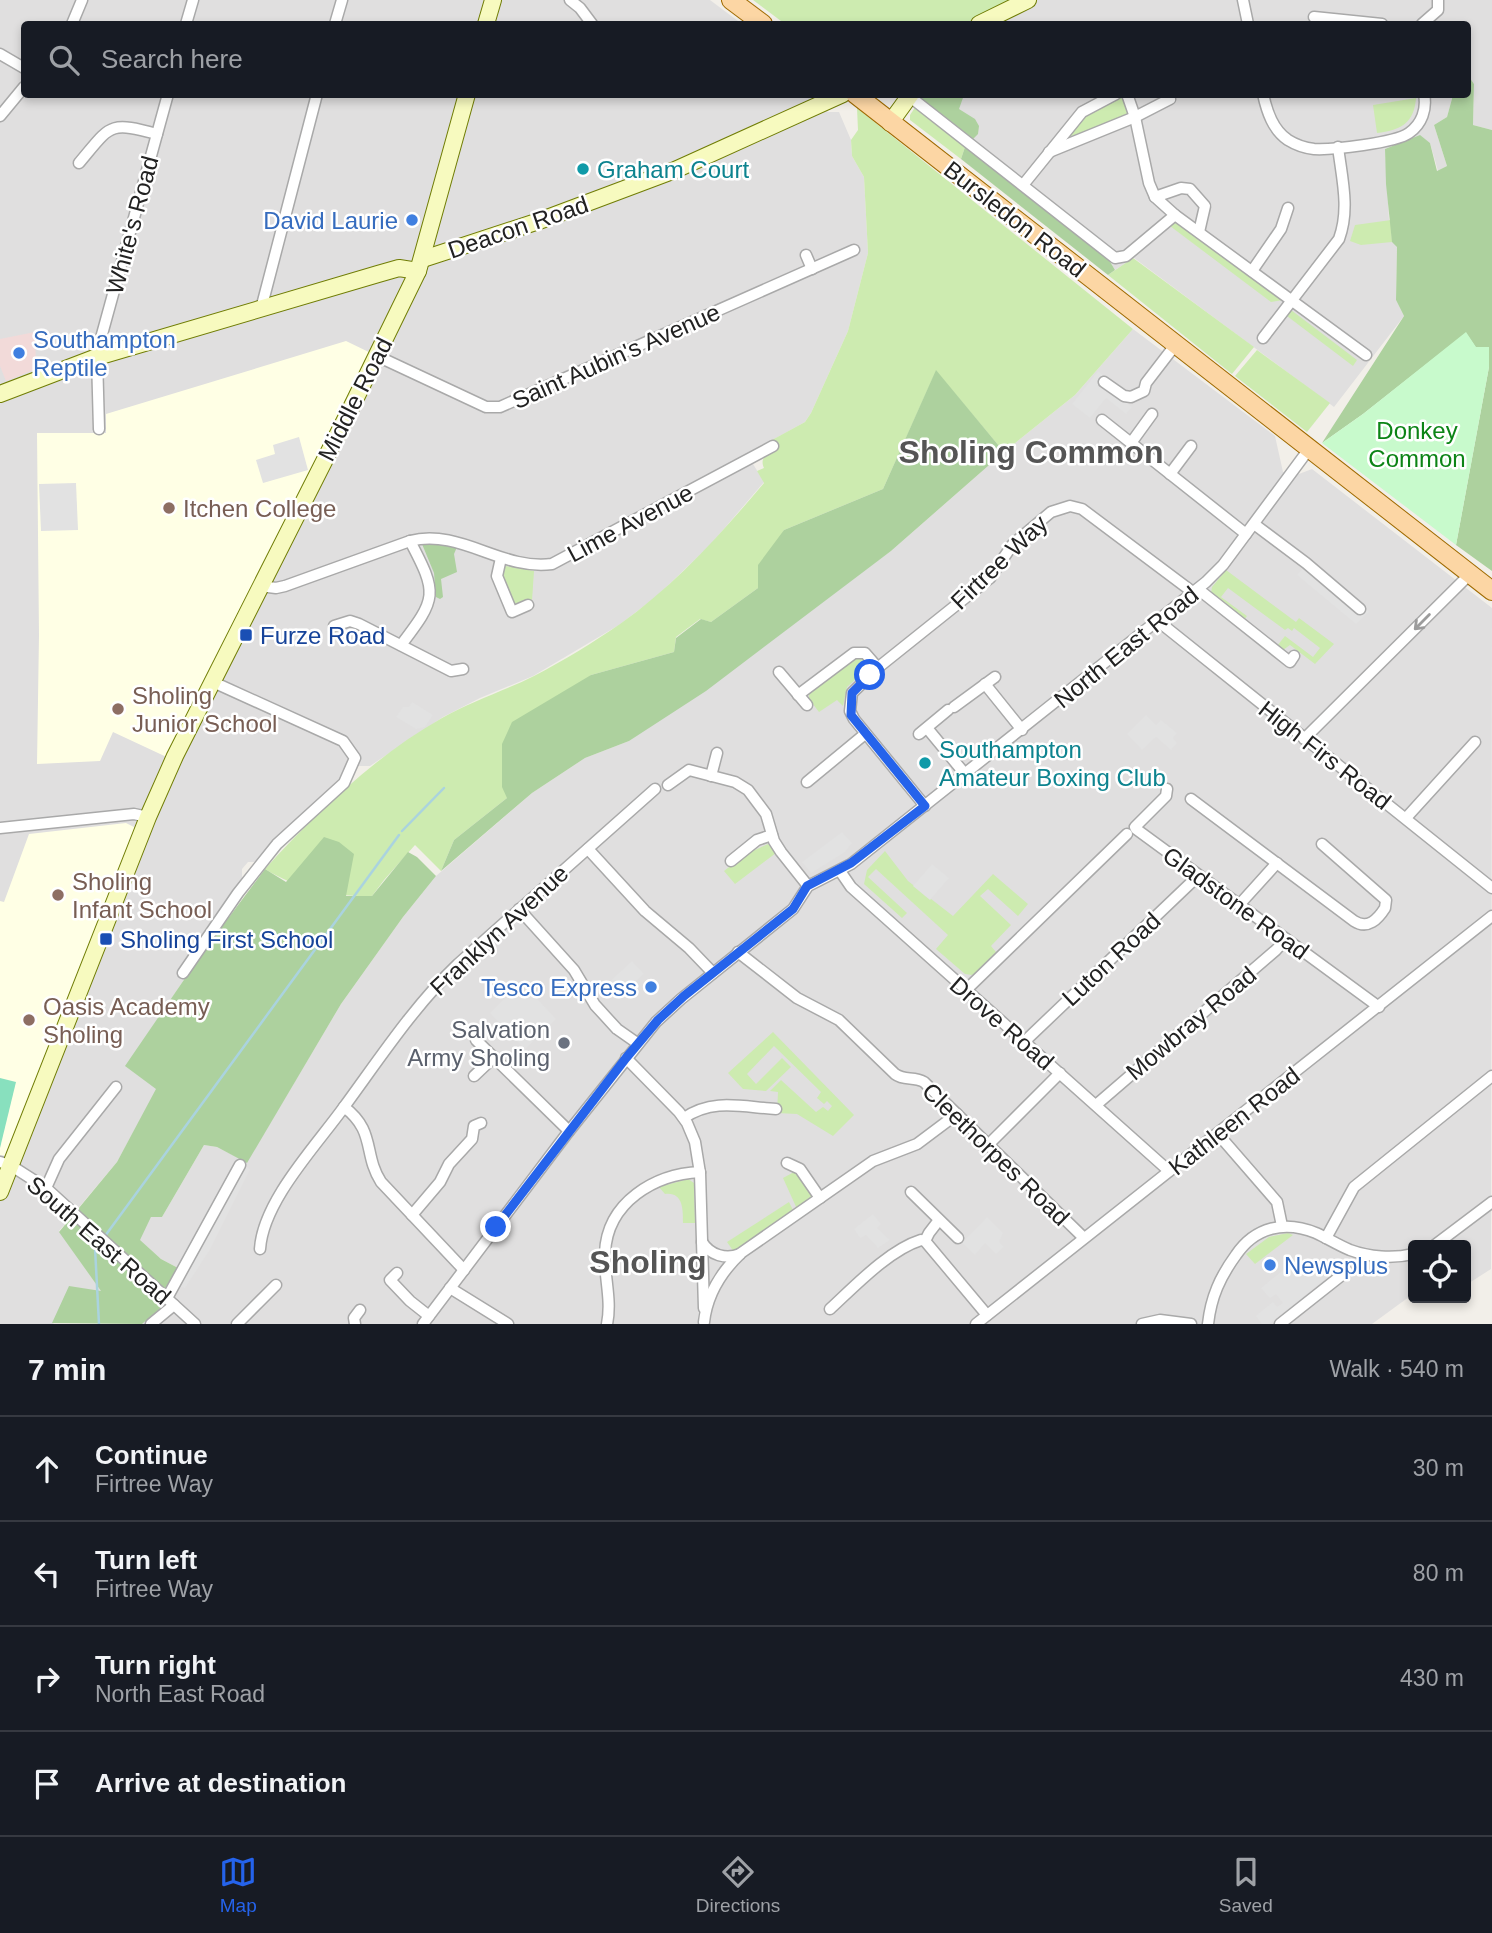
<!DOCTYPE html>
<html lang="en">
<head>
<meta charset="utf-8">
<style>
	:root { --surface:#171b24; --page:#242831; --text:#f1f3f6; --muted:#9ea1a6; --line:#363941; --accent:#2563eb }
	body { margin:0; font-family:Arial,sans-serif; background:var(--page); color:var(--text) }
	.controls { position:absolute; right:21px; bottom:21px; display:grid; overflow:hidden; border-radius:7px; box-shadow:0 4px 10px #0003 }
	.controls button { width:63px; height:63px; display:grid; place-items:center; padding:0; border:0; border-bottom:2px solid var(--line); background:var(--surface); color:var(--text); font:35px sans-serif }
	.stop { position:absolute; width:21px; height:21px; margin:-16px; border:5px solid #2563eb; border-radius:50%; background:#fff }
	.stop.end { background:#2563eb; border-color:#fff; box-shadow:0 2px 7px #0008 }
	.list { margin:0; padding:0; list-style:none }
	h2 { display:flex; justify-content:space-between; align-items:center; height:91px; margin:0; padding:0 28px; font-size:30px }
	h2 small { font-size:23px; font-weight:400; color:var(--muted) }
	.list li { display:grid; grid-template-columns:46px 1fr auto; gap:21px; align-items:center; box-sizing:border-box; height:105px; padding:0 28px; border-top:2px solid var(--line) }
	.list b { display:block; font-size:26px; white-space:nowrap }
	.list p { margin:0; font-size:23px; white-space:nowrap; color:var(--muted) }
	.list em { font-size:23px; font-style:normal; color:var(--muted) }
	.icon { flex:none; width:38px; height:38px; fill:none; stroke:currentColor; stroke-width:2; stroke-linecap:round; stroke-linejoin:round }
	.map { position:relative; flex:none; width:1492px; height:1324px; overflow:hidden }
	.search { position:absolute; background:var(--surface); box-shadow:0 4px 10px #0003; left:21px; right:21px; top:21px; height:77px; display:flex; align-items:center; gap:18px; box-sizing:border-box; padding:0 24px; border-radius:7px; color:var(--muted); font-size:26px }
	.sheet { height:511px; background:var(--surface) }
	nav { display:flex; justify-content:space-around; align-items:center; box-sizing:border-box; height:98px; border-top:2px solid var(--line); background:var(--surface); font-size:19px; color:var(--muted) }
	nav a { display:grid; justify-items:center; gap:4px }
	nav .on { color:var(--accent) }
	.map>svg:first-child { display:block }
</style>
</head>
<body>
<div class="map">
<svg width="1492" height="1324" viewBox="0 0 1492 1324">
	<rect width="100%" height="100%" fill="#f2efe9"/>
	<g fill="#e0dfdf">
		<polygon points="0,0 710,0 742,24 24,24 24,94 816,95 815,98 828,112 839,112 851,140 852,156 864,177 868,253 848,331 811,413 805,422 747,454 764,482 711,544 657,596 619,625 533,676 480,698 443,717 370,766 345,766 341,777 291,824 255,862 248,862 242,869 242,881 198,959 126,1066 157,1089 117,1162 59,1231 102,1292 53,1323 54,1324 0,1324"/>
		<polygon points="1028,0 1492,0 1492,130 1473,125 1474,84 1468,75 1468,24 979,24"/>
		<polygon points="910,94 1453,95 1447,117 1434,125 1447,166 1438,171 1430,143 1420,136 1385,149 1389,220 1397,247 1396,300 1404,316 1334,407 1134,258 1115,270 1106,255"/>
		<polygon points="1133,329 1275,436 1283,472 1299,474 1312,469 1492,608 1491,1269 1466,1285 1466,1245 1413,1245 1413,1294 1372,1324 142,1324 163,1306 166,1287 178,1268 161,1259 139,1240 151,1217 162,1217 204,1145 217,1147 247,1162 341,1004 403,917 436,876 532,793 585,758 629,741 891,551 1004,452 1075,395"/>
	</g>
	<polygon fill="#f2dad9" points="35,332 36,369 6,381 0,366 0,339"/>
	<g fill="#ffffe5">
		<polygon points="346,341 377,356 173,760 113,732 100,761 37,764 39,635 37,433 106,433 106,414"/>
		<polygon points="126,823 134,827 134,832 6,1156 0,1155 0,901 4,902 29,834"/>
	</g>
	<g fill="#cdebb0">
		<polygon points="753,0 1010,0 964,24 785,24"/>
		<path d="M1123 95 1130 116 1069 137C1080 114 1102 106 1123 95Z"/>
		<path d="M1416 98C1414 124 1400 130 1377 133L1373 105Z"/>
		<polygon points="916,106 966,144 961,159 910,120 910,115"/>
		<path d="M857 108 1133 329 1075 395 1004 452 936 371 883 489 784 530 758 588 711 622 700 619 676 637 674 652 591 675 507 798 454 840 441 871 415 845 384 880 372 896C335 897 297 889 265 869 317 812 375 756 442 718 472 701 504 691 534 676 563 661 594 642 620 624 675 585 721 534 764 483L757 471 764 468C759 457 768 454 776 448L772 440 805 422 811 413 848 331 868 253 864 177 852 156 851 140 858 130Z"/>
		<polygon points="1391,220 1392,242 1361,245 1350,241 1355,225"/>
		<polygon points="1173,223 1181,224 1283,300 1271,302 1170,226"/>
		<polygon points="1133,258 1254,347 1232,374 1108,275"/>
		<polygon points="1291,310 1357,360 1353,366 1287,316"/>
		<polygon points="1257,350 1330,403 1307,432 1235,376"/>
		<polygon points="506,566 534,571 532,601 520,605 512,602 501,578 502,569"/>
		<polygon points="1226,570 1296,622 1299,618 1334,644 1315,664 1290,645 1283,650 1277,646 1285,636 1313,657 1320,648 1294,628 1292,631 1288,628 1285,630 1228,588 1221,597 1247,616 1244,620 1211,593 1212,587"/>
		<polygon points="856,658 865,658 868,668 847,687 843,706 837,700 819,712 809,699 809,691"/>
		<polygon points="768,844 776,853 735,884 724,871 753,848 755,850"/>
		<polygon points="885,851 908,881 953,916 993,874 1028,904 1018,916 988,889 980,896 1011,925 991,946 996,952 975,973 972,975 965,974 936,949 948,935 876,869 868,877 907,913 902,918 864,884 867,870"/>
		<polygon points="773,1032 854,1115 833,1136 797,1114 777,1113 778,1092 770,1091 781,1080 816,1112 823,1107 828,1111 832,1106 827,1101 824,1104 817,1098 821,1092 774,1046 747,1074 756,1084 782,1058 791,1067 766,1091 743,1089 728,1073"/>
		<polygon points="794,1172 797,1172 813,1193 813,1198 797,1209 783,1178"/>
		<path d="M688 1179 694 1183 695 1223H683C683 1209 683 1192 665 1194L659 1187Z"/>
		<polygon points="789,1202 794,1212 734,1252 727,1242"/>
		<polygon points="1288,1233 1293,1235 1255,1264 1246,1254 1269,1237"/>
	</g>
	<g fill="#add19e">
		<polygon points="1468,75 1474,84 1473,125 1492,130 1492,571 1456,545 1489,367 1466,333 1363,414 1322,443 1404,316 1396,300 1397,247 1392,242 1386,184 1385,149 1420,135 1430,143 1437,171 1447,166 1434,125 1447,117 1453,95 1468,94"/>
		<polygon points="919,95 964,95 959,109 975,119 979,126 978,134 973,139 917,97"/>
		<polygon points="966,144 1106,255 1115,270 1108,275 961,159"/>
		<polygon points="936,370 1004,452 891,551 706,691 629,741 585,758 532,793 441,871 454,840 507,798 502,787 502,744 512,722 591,675 674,652 676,638 701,619 711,622 758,588 758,565 784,530 883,489"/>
		<polygon points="433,542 457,547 454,554 457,572 441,579 443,597 440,599 436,597 434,573 422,544"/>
		<polygon points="324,837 339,842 354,854 346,896 372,896 408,852 417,857 436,876 403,917 341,1004 247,1163 217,1147 204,1145 162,1217 151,1217 140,1240 161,1259 178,1268 166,1287 163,1306 142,1324 52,1323 69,1286 101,1291 59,1232 117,1162 156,1089 125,1066 203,952 265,869 286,882"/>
	</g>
	<polygon fill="#c8facc" points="1466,332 1476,347 1489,347 1489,367 1456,545 1322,443 1363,414"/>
	<polygon fill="#88e0be" points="0,1078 16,1082 0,1148"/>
	<g fill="#e2e2e2">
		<polygon points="1098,371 1117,386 1113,392 1132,407 1126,414 1106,398 1090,418 1072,404"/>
		<polygon points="299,437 308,470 263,483 256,460 275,454 273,445"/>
		<polygon points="76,483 78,530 41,531 39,484"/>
		<polygon points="1303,568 1358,612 1364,606 1369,612 1356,624 1297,575"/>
		<polygon points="412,702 433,715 425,727 416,729 396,717 403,707 409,707"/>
		<polygon points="1146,715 1156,725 1161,720 1177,733 1173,738 1177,743 1171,750 1156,737 1142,750 1127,734"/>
		<polygon points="842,832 852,843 845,852 811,873 802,862"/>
		<polygon points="932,864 949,878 930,900 913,886"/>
		<polygon points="632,961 644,974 621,994 608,983"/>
		<polygon points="521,982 556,1019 525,1049 490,1013"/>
		<polygon points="243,1166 250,1169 209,1251 185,1288 178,1286"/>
		<polygon points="873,1214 881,1224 877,1228 890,1240 878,1248 866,1235 860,1238 854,1229"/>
		<polygon points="987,1217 1003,1233 999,1242 1004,1247 996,1254 985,1243 975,1255 962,1243"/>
		<polygon points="1292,1263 1300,1271 1309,1264 1316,1274 1324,1268 1330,1275 1269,1324 1262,1324 1256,1316 1273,1302 1277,1307 1283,1303 1276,1294 1270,1298 1261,1288"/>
	</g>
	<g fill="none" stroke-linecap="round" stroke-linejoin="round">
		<g stroke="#aad3df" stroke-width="2.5">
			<polyline points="402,831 444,788"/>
			<polyline points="105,1236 399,835"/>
			<polyline points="99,1324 95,1248 101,1241"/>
		</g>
		<defs>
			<g id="street">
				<polyline points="570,0 580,8 592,24"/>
				<polyline points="1243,0 1248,24"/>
				<polyline points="1314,17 1382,24"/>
				<polyline points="72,24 82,0"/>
				<polyline points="186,24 193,0"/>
				<polyline points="335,24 342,0"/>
				<polyline points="1422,24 1438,10 1438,0"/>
				<polyline points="0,54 24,68"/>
				<polyline points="1127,94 1135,117 1149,183 1155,197 1175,215 1366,355"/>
				<path d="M1263 94C1267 112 1273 130 1288 140 1296 145 1305 148 1314 149 1332 150 1395 143 1409 133 1422 124 1427 109 1424 94"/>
				<polyline points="909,96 1115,258 1126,256 1175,215"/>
				<polyline points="0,116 24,87"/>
				<polyline points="1049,152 1135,117 1170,99 1168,94"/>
				<path d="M79 163C111 125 108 121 157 134"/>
				<polyline points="1023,185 1082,112 1116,94"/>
				<polyline points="1155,197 1181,188 1190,189 1205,206 1199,232"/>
				<polyline points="806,255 812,269"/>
				<polyline points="1252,271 1281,229 1288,208"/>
				<polyline points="261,309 317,94"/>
				<path d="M1263 338 1339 239C1350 209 1342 179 1338 147"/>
				<polyline points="102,355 101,338 168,94"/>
				<polyline points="377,356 486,407 500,407 854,250"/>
				<polyline points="97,357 99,429"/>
				<polyline points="1104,382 1124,396 1131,397 1144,391 1146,383 1176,344"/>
				<polyline points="1102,420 1246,534"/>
				<polyline points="1131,443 1152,414"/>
				<polyline points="1170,474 1191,446"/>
				<polyline points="1254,524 1306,563 1360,609"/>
				<polyline points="501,558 497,576 512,612 528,605"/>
				<path d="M260 586 276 588 285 586 410 541C460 528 502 571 552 564L773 446"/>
				<polyline points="1198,589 1290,662 1294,656"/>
				<polyline points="1158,621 1492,888"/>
				<polyline points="334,626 350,621 359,624 451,671 463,669"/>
				<path d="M401 645C437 598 438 594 410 541"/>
				<polyline points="779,672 807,705"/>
				<polyline points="985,684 1022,730"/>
				<polyline points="798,695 854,653 865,653 878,668"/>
				<polyline points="954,707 995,677"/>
				<polyline points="927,728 965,774"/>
				<polyline points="919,734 948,710"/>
				<polyline points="1304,739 1470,574"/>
				<polyline points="711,776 717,753"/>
				<polyline points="807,782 865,734"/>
				<polyline points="668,785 689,770 735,782 748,790 766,814 774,841 781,852 808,886"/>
				<polyline points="1167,789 1166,796 1135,827 1136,829 1379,1007"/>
				<path d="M1191 799 1354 921C1368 930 1378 919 1385 908L1386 900 1322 844"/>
				<polyline points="925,806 854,719 850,711 852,693 880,666 990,578 1013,544 1051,512 1070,506 1082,509 1194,593"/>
				<polyline points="1406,818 1475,742"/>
				<polyline points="0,828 134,814 148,817"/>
				<polyline points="588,849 645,911 689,948 713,973"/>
				<polyline points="731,861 757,840 772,835"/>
				<polyline points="840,871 851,887 1169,1171"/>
				<polyline points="1239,905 1277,863"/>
				<polyline points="519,909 574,970 595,1005 617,1029 637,1043"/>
				<path d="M738 952 797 998 839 1020 895 1074C904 1081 914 1076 924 1082L1084 1238"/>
				<polyline points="183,973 238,893 277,844 344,783 355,758 343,741 213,682"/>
				<polyline points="965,991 1127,834"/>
				<polyline points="476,1040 569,1131"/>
				<polyline points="1024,1042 1198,876"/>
				<polyline points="626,1058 679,1112 687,1123 695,1142 700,1173 704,1308"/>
				<polyline points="474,1076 494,1057"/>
				<polyline points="1096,1105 1276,950 1286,939"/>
				<path d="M344 1107C376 1131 363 1154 381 1182L464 1270"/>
				<path d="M684 1118C713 1098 742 1107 776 1109"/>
				<polyline points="1218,1134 1277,1202 1282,1226"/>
				<polyline points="988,1145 1060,1073"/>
				<polyline points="0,1162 10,1165 46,1188 195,1324"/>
				<polyline points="787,1163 800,1169 820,1198"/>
				<polyline points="46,1188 59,1159 116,1087"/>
				<polyline points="911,1192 958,1238"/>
				<polyline points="412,1215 440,1182 449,1164 472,1139 474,1126 481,1123"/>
				<polyline points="1326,1238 1354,1187 1492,1076"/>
				<polyline points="925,1241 929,1233 939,1220"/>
				<path d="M702 1242C710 1255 726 1260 740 1254"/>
				<polyline points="1435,1245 1492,1202"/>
				<path d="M260 1249C263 1201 316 1146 344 1107 380 1058 414 1006 458 964L655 789"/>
				<polyline points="397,1273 390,1280 410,1301 429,1316"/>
				<polyline points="450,1288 508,1324"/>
				<polyline points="167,1298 240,1165"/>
				<path d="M830 1309C855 1286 889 1250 921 1240L925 1241 987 1315"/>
				<path d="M704 1322C707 1295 721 1272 741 1253L873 1161 917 1144 957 1114"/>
				<polyline points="151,1324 174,1305"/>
				<polyline points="237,1324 276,1285"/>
				<polyline points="355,1324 354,1318 360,1310"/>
				<polyline points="423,1324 566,1135 656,1022 681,999 793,909 808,886 851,864 1206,582 1223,565 1309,449"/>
				<path d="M607 1324C612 1300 604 1277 605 1253 607 1202 655 1174 700 1172"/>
				<polyline points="976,1324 1492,916"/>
				<polyline points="1142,1324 1160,1320 1191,1324"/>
				<path d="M1208 1324C1211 1297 1220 1277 1236 1255 1255 1227 1285 1220 1316 1233 1327 1238 1338 1245 1350 1250 1369 1257 1393 1259 1413 1254"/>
				<polyline points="1280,1324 1347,1271"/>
			</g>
			<g id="secondary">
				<polyline points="486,24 493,0"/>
				<polyline points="979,24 1028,0"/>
				<polyline points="890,123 911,94"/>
				<polyline points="423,259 539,221 675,170 843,94"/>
				<polyline points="0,394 97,357 378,274 399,268 418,271"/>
				<polyline points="0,1192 148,817 175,756 351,408 418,271 467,94"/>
			</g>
			<g id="primary">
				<polyline points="731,0 763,24"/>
				<polyline points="855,94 1492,591"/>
			</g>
		</defs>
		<use href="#street" stroke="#a9a9a9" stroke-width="13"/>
		<use href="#secondary" stroke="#707d05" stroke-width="18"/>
		<use href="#primary" stroke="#a06b00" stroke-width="20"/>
		<use href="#street" stroke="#fff" stroke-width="10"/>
		<use href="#secondary" stroke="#f7fabf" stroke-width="16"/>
		<use href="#primary" stroke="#fcd6a4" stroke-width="18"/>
	</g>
	<defs><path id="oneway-shaft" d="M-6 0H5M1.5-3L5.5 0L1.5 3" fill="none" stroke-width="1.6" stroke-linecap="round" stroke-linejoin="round" transform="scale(1.75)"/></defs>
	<use stroke="#9c9c9c" href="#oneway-shaft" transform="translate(1422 622) rotate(135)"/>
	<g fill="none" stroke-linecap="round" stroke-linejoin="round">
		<polyline stroke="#2563eb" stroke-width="9" points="496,1227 626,1058 658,1020 684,996 793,909 807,886 851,863 925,806 851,715 852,693 870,675"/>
	</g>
	<g fill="#0f9aa8" stroke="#fff" stroke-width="2.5">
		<circle cx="583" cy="169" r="7"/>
		<circle cx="925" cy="763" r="7"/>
	</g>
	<g fill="#3f7fe0" stroke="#fff" stroke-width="2.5">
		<circle cx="412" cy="220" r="7"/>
		<circle cx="19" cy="353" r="7"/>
		<circle cx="651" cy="987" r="7"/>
		<circle cx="1270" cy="1265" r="7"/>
	</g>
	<g fill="#8d6e63" stroke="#fff" stroke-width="2.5">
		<circle cx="169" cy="508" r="7"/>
		<circle cx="118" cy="709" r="7"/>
		<circle cx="58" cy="895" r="7"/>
		<circle cx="29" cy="1020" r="7"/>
	</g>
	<g fill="#1a4fb4" stroke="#fff" stroke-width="2.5">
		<rect x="239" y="628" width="14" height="14" rx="3.5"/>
		<rect x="99" y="932" width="14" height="14" rx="3.5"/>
	</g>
	<circle fill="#6b7280" stroke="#fff" stroke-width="2.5" cx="564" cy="1043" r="7"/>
	<g text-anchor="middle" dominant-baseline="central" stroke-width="5" stroke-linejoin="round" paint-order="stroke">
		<g font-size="24" fill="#0d838f" stroke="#fff" text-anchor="start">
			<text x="597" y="169">Graham Court</text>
			<text x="939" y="749">Southampton<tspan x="939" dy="28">Amateur Boxing Club</tspan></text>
		</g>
		<g font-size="24" fill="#222" stroke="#fff">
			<text transform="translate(1015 219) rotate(38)">Bursledon Road</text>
			<text transform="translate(132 225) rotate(-75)">White's Road</text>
			<text transform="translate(518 227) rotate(-19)">Deacon Road</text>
			<text transform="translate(616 356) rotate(-24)">Saint Aubin's Avenue</text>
			<text transform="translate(355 399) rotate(-63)">Middle Road</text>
			<text transform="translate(630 523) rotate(-28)">Lime Avenue</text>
			<text transform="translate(999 562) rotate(-44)">Firtree Way</text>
			<text transform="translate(1126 647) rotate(-39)">North East Road</text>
			<text transform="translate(1325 755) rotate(38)">High Firs Road</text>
			<text transform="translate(1236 903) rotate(36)">Gladstone Road</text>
			<text transform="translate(499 930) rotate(-43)">Franklyn Avenue</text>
			<text transform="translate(1111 959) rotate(-43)">Luton Road</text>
			<text transform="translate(1002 1023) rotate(41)">Drove Road</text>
			<text transform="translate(1191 1023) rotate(-40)">Mowbray Road</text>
			<text transform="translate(1234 1121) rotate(-38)">Kathleen Road</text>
			<text transform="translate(996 1154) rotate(44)">Cleethorpes Road</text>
			<text transform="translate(99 1240) rotate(41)">South East Road</text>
		</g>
		<g font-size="24" fill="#366cbe" stroke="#fff" text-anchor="end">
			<text x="398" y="220">David Laurie</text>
			<text x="33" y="339" text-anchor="start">Southampton<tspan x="33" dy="28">Reptile</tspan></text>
			<text x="637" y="987">Tesco Express</text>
			<text x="1284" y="1265" text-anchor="start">Newsplus</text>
		</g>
		<g font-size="24" fill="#0c8416" stroke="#fff">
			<text x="1417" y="430">Donkey<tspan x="1417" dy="28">Common</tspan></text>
		</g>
		<g font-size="24" fill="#785e54" stroke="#fff" text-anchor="start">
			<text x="183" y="508">Itchen College</text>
			<text x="132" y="695">Sholing<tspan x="132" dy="28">Junior School</tspan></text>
			<text x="72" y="881">Sholing<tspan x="72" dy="28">Infant School</tspan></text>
			<text x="43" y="1006">Oasis Academy<tspan x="43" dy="28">Sholing</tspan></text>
		</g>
		<g font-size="24" fill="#164399" stroke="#fff" text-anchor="start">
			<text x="260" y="635">Furze Road</text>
			<text x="120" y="939">Sholing First School</text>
		</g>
		<g font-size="24" fill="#5b616d" stroke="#fff" text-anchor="end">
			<text x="550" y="1029">Salvation<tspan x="550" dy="28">Army Sholing</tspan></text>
		</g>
		<g font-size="32" font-weight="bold" fill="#555" stroke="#fff">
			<text x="1031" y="452">Sholing Common</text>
			<text x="648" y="1262">Sholing</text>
		</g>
	</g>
</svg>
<div class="controls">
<button><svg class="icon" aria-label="locate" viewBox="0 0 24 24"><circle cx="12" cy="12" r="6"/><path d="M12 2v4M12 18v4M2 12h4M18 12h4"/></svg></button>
</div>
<div class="stop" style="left:870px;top:675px"></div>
<div class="stop end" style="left:496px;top:1227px"></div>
<div class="search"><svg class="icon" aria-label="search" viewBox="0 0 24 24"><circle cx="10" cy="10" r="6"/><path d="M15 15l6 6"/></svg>Search here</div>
</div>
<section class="sheet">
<h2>7 min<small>Walk · 540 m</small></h2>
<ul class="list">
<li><svg class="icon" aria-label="ahead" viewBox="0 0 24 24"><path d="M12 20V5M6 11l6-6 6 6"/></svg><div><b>Continue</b><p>Firtree Way</p></div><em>30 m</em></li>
<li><svg class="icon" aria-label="left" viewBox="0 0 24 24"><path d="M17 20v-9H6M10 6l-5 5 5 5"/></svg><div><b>Turn left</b><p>Firtree Way</p></div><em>80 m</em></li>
<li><svg class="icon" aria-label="right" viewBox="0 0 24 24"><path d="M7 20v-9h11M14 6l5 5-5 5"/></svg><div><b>Turn right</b><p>North East Road</p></div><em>430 m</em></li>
<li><svg class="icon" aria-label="arrive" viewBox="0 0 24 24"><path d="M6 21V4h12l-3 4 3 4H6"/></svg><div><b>Arrive at destination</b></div></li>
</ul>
</section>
<nav>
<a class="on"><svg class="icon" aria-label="map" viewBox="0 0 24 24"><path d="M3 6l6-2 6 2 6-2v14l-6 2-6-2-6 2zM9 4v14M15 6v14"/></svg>Map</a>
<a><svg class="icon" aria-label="directions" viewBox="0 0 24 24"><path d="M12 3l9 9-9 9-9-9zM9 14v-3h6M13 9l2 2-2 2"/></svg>Directions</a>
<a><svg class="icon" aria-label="saved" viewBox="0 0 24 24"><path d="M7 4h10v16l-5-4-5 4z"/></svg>Saved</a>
</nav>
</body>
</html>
